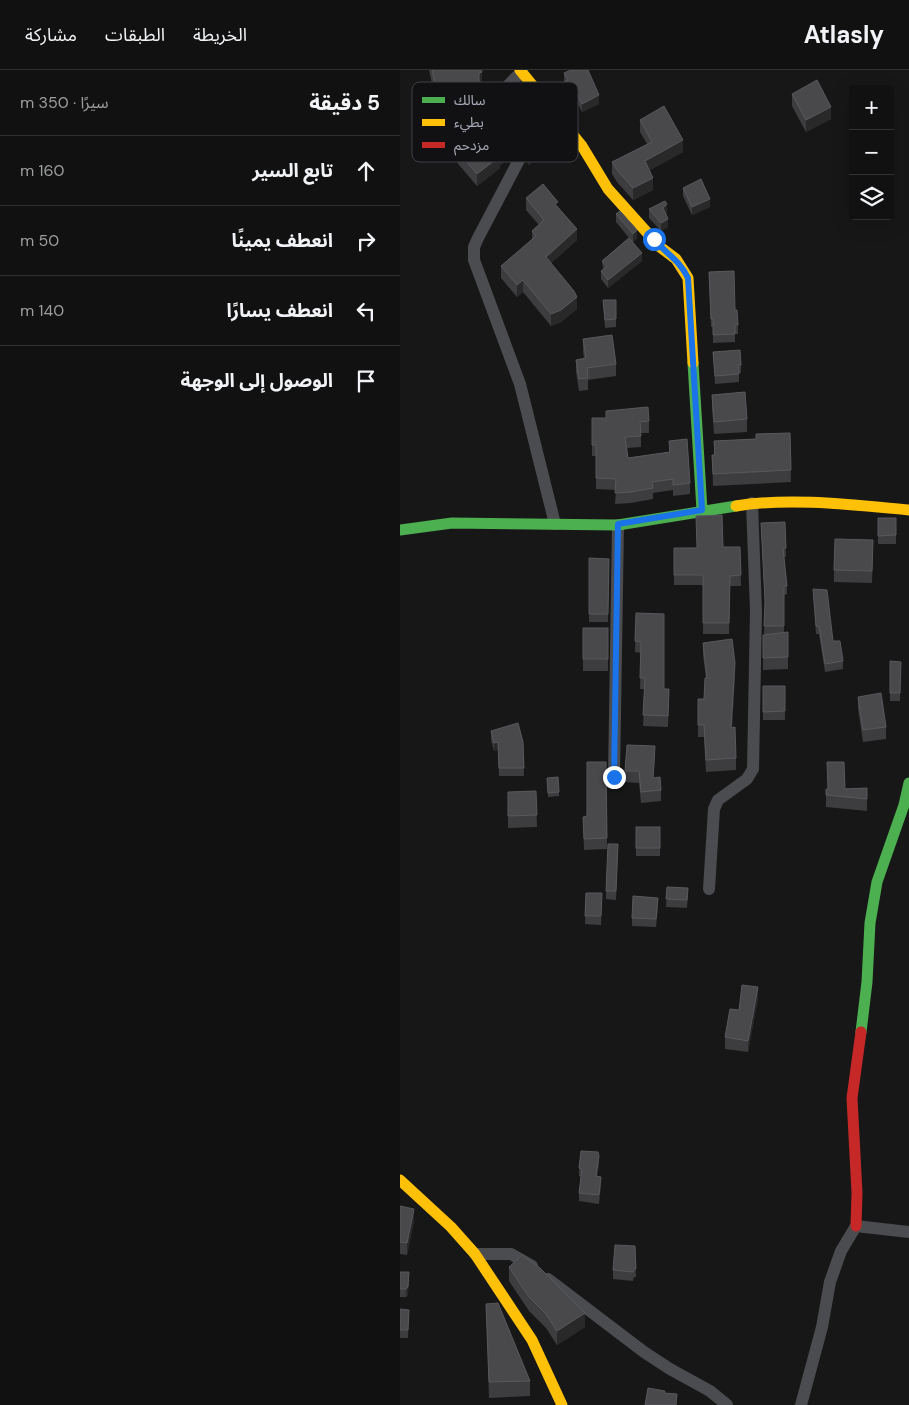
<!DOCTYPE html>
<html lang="ar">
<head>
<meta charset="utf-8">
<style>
	:root { --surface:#111; --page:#1e1f1f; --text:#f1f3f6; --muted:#9c9d9f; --line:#303131 }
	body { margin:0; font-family:"DM Sans","Noto Sans Arabic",sans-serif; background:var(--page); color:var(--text); direction:rtl }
	.controls { position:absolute; right:15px; top:15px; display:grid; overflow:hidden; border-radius:5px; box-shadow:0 5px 20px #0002 }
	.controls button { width:45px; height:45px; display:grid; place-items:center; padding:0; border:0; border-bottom:1px solid var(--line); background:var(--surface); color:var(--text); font:25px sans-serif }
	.stop { position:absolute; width:15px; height:15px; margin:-11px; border:4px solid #1a73e8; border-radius:50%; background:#fff }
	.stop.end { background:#1a73e8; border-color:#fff; box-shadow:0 1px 5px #0008 }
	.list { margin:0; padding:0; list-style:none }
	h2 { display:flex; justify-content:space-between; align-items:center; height:65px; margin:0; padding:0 20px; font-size:21px }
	h2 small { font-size:16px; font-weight:400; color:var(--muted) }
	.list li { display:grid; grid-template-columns:32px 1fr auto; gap:15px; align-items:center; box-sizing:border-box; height:70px; padding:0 20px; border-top:1px solid var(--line) }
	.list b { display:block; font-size:19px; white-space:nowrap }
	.list em { font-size:16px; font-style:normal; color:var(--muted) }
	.icon { flex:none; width:28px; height:28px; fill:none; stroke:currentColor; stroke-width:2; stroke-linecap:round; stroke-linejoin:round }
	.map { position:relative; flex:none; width:509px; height:1335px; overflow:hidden; direction:ltr }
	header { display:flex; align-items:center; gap:30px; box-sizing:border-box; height:70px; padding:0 25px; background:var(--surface); border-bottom:1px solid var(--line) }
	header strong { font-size:24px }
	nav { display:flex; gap:28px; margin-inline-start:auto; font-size:18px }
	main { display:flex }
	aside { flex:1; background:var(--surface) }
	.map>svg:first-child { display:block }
</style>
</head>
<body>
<header>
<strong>Atlasly</strong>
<nav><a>الخريطة</a><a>الطبقات</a><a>مشاركة</a></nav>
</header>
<main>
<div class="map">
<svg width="509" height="1335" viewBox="0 0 509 1335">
	<rect width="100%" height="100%" fill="#171717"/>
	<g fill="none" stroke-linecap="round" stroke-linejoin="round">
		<g stroke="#4b4c50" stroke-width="12">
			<path d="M121 2C109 16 79 38 93 58 99 67 111 74 119 83V90L78 168 74 177V190L120 314 155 454"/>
			<polyline points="214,707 218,455"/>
			<polyline points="309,819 314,739 318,730 347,709 353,699 356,541 352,433"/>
			<polyline points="75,1184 111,1184 132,1196"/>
			<polyline points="148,1209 244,1282 270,1299 310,1321 327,1335"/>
			<polyline points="401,1335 422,1257 430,1212 441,1181 456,1156 509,1162"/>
		</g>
		<g stroke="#4caf50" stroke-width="11">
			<polyline points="293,293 302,440"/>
			<polyline points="0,460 52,453 218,455 336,436"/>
			<polyline points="461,962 467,912 470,853 477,812 504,735 509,713"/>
		</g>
		<g stroke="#ffc107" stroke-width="11">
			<polyline points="120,0 182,76 208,119 260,177 276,189 288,208 293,293"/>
			<path d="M336 436C390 427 454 435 509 440"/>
			<polyline points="0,1110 51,1157 75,1184 132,1270 162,1335"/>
		</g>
		<polyline stroke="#c62828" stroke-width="11" points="456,1156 457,1123 452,1028 461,962"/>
	</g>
	<g fill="#3d3d3f">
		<polygon points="29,0 81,0 82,14 79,15 79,49 54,59 60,76 104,92 100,95 100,98 77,116 48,82 46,83 29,27 29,15 32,14"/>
		<polygon points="164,3 199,34 182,42 176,30 170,32 164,20"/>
		<polygon points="392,24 431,49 406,62 392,36"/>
		<polygon points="240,50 283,82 250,100 253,120 233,130 217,112 212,104 212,92 247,74 240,62"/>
		<polygon points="283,118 310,137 292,145 283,126"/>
		<polygon points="126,128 158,137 177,170 151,193 177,239 161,252 151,256 123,222 117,227 101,208 101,196 132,170 132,161 139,155 126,140"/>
		<polygon points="249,139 267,143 266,144 268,157 261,161 249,148"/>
		<polygon points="216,144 237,168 233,172 242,191 208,218 201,209 201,201 203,200 202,191 229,168 216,152"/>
		<polygon points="309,202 335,240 338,255 338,264 335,264 335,272 313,273 313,257 311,257"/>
		<polygon points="203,230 216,230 216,257 205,258"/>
		<polygon points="183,269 216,294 216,306 188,310 188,320 179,321 176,302 176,290 184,288 183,282"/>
		<polygon points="313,282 341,295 341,303 339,303 339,312 315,314"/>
		<polygon points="312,325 347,349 347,362 314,364 312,337"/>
		<polygon points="192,348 249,351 249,363 241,363 241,377 227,378 228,388 269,382 269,371 290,413 290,424 273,426 273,420 253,423 253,429 231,433 215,434 216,420 196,419 196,386 192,386"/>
		<polygon points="390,363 391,412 313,416 312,385 314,385 314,371 356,369"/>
		<rect x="478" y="448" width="18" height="26"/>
		<polygon points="385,452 386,487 384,487 387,516 387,524 384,525 384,563 388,587 388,599 363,600 363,565 373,564 364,564 365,535 361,453"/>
		<polygon points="340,477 341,516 330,516 329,564 303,564 303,517 302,515 274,515 274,478"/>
		<polygon points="473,482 472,513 434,512 434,500"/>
		<polygon points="189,488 209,489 208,552 189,552"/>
		<polygon points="413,519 433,571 443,591 443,599 425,602 419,564 416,564"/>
		<polygon points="236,543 264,619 269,630 268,657 243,656 245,619 240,619 241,583 235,582"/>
		<rect x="183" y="558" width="25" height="43"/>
		<polygon points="303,573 335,605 332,658 336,688 336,700 306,702 304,667 298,667 298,641 304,629 306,608 303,585"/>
		<polygon points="490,591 501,592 500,631 490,631"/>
		<rect x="363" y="616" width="22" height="34"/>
		<polygon points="458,627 486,657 486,669 463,672 458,639"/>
		<polygon points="91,661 123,672 124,706 99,706 98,680 94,681 91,670"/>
		<polygon points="255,687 253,707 261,720 261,731 241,733 239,713 225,712 225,701"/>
		<polygon points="206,692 207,779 184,780 183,747 187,746"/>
		<polygon points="147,712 159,722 159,726 148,727"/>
		<polygon points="467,718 467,741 426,737 426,719"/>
		<polygon points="136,721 137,757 108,758 108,722"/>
		<rect x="236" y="757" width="24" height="29"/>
		<polygon points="218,774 216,830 206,829 206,821"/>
		<polygon points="267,817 288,826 287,838 266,837"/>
		<polygon points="186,823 202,823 201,855 185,854"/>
		<polygon points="258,836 256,857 232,856 232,848"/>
		<polygon points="358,928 348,982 325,979 325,967 339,940"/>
		<polygon points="199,1094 197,1106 201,1115 199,1134 179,1131 179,1123 181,1107 179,1106 179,1098"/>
		<polygon points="0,1136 14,1151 7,1185 0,1184"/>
		<polygon points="235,1176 236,1207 234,1207 233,1211 213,1209 213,1200"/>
		<polygon points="109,1197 185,1257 157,1275 146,1258 129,1241 109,1211"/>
		<polygon points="0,1202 9,1202 8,1225 6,1227 0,1227"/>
		<polygon points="86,1234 130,1311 130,1326 89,1328"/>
		<polygon points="0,1239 9,1240 8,1268 0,1268"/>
	</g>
	<g fill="#29292a">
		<polygon points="82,2 82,14 79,15 79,49 51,60 51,48 79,3"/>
		<polygon points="176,22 176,30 170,32 170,24"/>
		<polygon points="199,25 199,34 182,42 182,34"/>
		<polygon points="431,37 431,49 406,62 406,50"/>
		<polygon points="48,70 48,82 46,83 46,71"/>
		<polygon points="283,70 283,82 245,103 245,91"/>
		<polygon points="104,80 104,92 100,95 100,98 77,116 77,104"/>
		<polygon points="135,85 135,89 128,96 128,92"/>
		<polygon points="253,108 253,120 233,130 233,118"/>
		<polygon points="310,129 310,137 292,145 292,137"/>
		<polygon points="267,134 267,143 263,146 263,138"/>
		<polygon points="268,149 268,157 261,161 261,153"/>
		<polygon points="177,159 177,170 146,198 146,187"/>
		<polygon points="237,160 237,168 233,172 233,164"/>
		<polygon points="242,183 242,191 208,218 208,210"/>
		<polygon points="123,210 123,222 117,227 117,215"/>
		<polygon points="177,227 177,239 161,252 151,256 151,244"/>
		<polygon points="335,593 335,605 331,670 331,658"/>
		<polygon points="98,672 98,680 94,681 94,673"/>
		<polygon points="255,676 255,687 253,719 253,708"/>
		<polygon points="358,917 358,928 348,982 348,971"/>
		<polygon points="199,1086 199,1094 196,1114 196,1106"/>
		<polygon points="201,1107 201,1115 199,1134 199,1125"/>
		<polygon points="14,1139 14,1151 7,1185 7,1173"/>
		<polygon points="8,1217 8,1225 6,1227 6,1219"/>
		<polygon points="185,1243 185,1257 157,1275 157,1261"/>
	</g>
	<g fill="#49494c" stroke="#58595d">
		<polygon points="32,0 81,0 82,2 79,3 79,37 51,48 60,76 84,55 104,80 99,84 100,86 77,104 48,70 46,71 29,15 35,13"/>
		<polygon points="171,0 188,0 199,25 182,34 176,22 170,24 164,12 168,10 164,3"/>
		<polygon points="417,10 431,37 406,50 392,24"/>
		<polygon points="264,36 283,70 245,91 253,108 233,118 217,100 212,92 252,72 240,50"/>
		<polygon points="301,109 310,129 292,137 283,118"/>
		<polygon points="143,114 158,132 155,134 177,159 146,187 174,221 177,227 161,240 151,244 123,210 117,215 101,196 136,166 132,161 144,150 126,128"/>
		<polygon points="265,131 267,134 263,138 268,149 261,153 249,139"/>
		<polygon points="220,141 237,160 233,164 216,144"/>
		<polygon points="229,168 242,183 208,210 201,201 207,197 202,191"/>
		<polygon points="334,201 335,240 337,240 338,255 335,255 335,264 313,265 313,249 311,249 309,202"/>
		<polygon points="203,230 216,230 216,249 205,250"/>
		<polygon points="212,265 216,294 187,298 188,308 179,309 176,290 186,288 183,269"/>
		<polygon points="340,280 341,295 338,295 339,304 315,306 313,282"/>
		<polygon points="345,322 347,349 314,352 312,325"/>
		<polygon points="248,337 249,351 240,352 241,366 225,367 228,388 270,382 269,371 287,369 290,413 273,415 273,409 252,412 253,418 231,422 215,423 216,409 196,408 196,375 192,375 192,348 206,348 206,341"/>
		<polygon points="390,363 391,400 313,404 312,385 315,385 314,371 356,369 356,364"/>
		<polygon points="322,445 323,477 340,477 341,505 330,506 329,553 303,553 303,506 302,505 274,505 274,478 297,478 296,446"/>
		<polygon points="478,448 496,448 496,465 478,466"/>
		<polygon points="385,452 386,478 383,478 387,516 384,516 384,556 364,556 365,531 361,453"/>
		<polygon points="435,469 473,470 472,501 434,500"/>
		<polygon points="189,488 209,489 208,544 189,544"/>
		<polygon points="413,519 427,520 433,571 440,571 443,591 425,594 419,556 416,556"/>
		<polygon points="236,543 264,544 264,619 269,619 268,646 243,645 245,608 240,608 241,572 235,571"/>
		<rect x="183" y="558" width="25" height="31"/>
		<polygon points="388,562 388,587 363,588 363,565"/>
		<polygon points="332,569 335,593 331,658 335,657 336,688 306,690 304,655 298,655 298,629 304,629 305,608 307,608 303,573"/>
		<polygon points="490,591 501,592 500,623 490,623"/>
		<polygon points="363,616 385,616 385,641 363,642"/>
		<polygon points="481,623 486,657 463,660 458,627"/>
		<polygon points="118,653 123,672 124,698 99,698 98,672 94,673 91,661"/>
		<polygon points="227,675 255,676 253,708 260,707 261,720 241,722 239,701 225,701"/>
		<polygon points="187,692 206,692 207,768 184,769 183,747 187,746"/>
		<polygon points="427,692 444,692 445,719 467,718 467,729 426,725 426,719 428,719"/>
		<polygon points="158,707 159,722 148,723 147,708"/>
		<polygon points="136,721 137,745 108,746 108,722"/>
		<rect x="236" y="757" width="24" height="21"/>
		<polygon points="208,774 218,774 216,821 206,821"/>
		<polygon points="267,817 288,818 287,830 266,829"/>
		<polygon points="186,823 202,823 201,846 185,846"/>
		<polygon points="233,826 258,828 256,849 232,848"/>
		<polygon points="342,915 358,917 348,971 325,967 330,939 339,940"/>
		<polygon points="181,1081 198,1082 199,1086 196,1106 201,1107 199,1125 179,1123 182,1099 179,1098"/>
		<polygon points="0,1136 14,1139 7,1173 0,1172"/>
		<polygon points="215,1175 235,1176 236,1199 234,1199 233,1202 213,1200"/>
		<polygon points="122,1185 140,1198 185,1243 157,1261 146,1244 129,1227 109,1197"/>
		<polygon points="0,1202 9,1202 8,1217 6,1219 0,1219"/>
		<polygon points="98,1233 130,1311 89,1312 86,1234"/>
		<polygon points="0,1239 9,1240 8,1260 0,1260"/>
		<polygon points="248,1318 265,1321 264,1323 277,1324 276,1335 245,1335"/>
	</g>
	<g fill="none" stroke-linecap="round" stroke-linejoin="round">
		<path stroke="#1a73e8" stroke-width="6" d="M214 707 218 454 302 440 288 208C278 188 267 185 254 169"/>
	</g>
	<rect x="12" y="12" width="166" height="80" rx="8" fill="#111113" stroke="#3e4045" stroke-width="1"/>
	<rect x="22" y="27" width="23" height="6" fill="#4caf50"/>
	<rect x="22" y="49" width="23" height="7" fill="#ffc107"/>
	<rect x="22" y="72" width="23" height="6" fill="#c62828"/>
	<g font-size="14" fill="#a8adb8">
		<text x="54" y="35">سالك</text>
		<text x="54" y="57">بطيء</text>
		<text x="54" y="80">مزدحم</text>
	</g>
</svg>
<div class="controls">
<button>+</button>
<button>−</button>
<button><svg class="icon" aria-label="layers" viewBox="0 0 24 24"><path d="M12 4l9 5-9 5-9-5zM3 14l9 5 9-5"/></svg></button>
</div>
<div class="stop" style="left:254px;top:169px"></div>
<div class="stop end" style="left:214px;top:707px"></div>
</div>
<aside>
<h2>5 دقيقة<small>سيرًا · 350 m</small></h2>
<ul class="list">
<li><svg class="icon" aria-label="ahead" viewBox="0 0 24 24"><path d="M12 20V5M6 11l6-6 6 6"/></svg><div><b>تابع السير</b></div><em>160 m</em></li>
<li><svg class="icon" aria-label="right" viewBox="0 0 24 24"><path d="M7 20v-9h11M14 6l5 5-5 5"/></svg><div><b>انعطف يمينًا</b></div><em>50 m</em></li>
<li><svg class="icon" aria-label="left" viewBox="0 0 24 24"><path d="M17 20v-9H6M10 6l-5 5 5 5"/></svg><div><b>انعطف يسارًا</b></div><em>140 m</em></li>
<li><svg class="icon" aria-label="arrive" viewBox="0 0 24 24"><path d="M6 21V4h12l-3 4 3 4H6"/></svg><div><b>الوصول إلى الوجهة</b></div></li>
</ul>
</aside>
</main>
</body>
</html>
